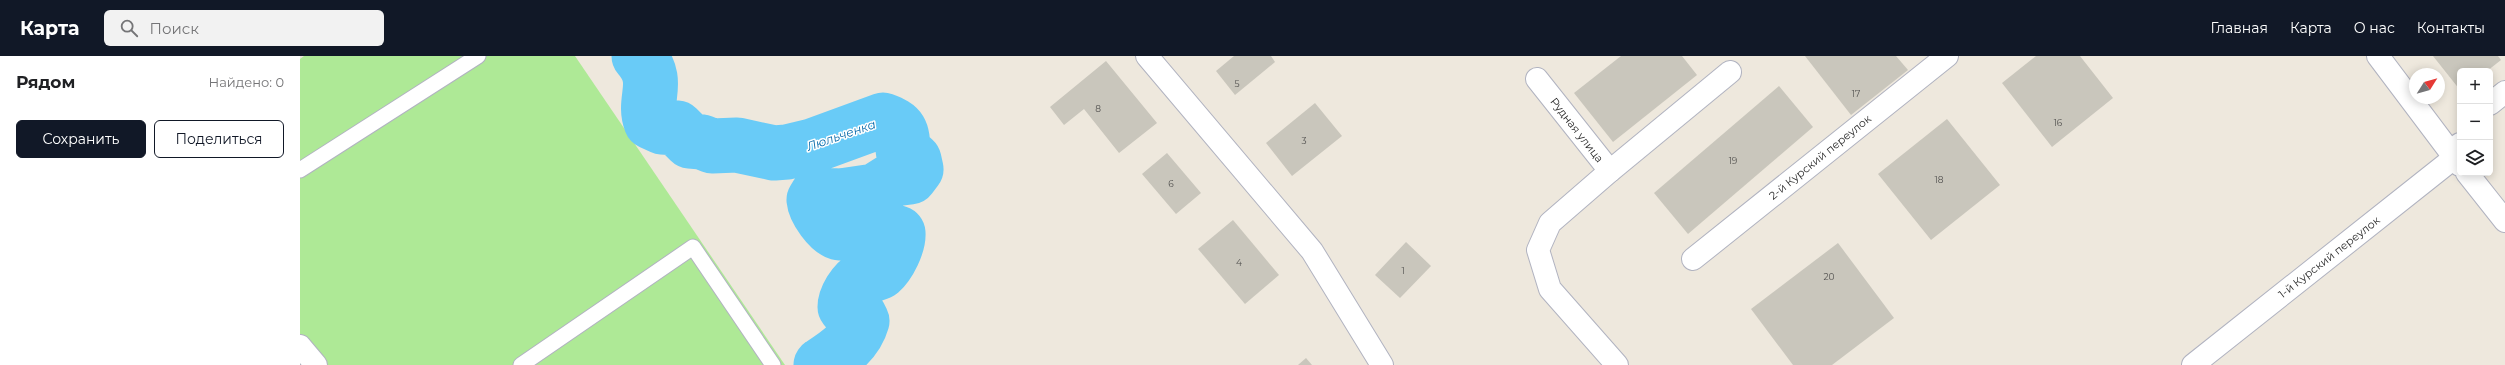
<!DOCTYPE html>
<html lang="ru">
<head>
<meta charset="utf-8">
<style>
	:root { --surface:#fff; --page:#f2f2f2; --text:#202124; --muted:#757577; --line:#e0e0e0; --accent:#111827 }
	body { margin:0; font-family:Montserrat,sans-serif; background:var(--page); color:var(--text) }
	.controls { position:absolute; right:12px; top:12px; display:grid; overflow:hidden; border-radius:6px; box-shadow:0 2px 10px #0003 }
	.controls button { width:36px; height:36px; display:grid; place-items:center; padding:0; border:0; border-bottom:1px solid var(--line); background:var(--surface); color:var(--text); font:20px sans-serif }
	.compass { position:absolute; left:2109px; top:12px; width:36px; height:36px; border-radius:50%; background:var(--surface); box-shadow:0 2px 10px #0003; rotate:53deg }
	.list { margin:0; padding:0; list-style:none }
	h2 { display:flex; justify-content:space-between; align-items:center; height:52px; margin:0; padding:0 16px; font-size:17px }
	h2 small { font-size:13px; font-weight:400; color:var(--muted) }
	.actions { display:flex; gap:8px; padding:12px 16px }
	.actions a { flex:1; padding:9px 0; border:1px solid var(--accent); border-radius:6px; text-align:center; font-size:14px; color:var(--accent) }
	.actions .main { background:var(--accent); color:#fff }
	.icon { flex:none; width:22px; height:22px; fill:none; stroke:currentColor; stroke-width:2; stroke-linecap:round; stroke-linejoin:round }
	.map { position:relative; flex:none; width:2205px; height:309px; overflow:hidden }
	header { display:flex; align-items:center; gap:24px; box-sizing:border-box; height:56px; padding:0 20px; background:var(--accent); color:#fff }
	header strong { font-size:19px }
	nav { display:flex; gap:22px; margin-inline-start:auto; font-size:14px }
	.search { width:280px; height:36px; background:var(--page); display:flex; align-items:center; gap:10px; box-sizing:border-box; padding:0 14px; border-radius:6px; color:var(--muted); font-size:15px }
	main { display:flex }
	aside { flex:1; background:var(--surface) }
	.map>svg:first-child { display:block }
</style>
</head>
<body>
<header>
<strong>Карта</strong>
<div class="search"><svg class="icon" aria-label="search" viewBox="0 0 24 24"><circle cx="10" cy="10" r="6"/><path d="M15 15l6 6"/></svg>Поиск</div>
<nav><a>Главная</a><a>Карта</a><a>О нас</a><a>Контакты</a></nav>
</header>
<main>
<aside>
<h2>Рядом<small>Найдено: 0</small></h2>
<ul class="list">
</ul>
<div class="actions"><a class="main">Сохранить</a><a>Поделиться</a></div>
</aside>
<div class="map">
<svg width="2205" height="309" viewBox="0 0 2205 309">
	<rect width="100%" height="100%" fill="#eee8dd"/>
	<polygon fill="#aee996" points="4,0 275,0 485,309 0,309 0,3"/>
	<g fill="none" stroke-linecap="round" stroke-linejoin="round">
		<path stroke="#69cbf7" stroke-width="55" d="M339 0C362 26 342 43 351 66L362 71 377 72 390 85 402 86 412 90 437 89 474 97 487 96 512 90 583 64C602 71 602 75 603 94L614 104 616 113 610 121 594 123 575 135 541 140 517 139 514 144C515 154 529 174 539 177L580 171 598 177C599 188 589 208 580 216 575 219 568 219 563 222 554 227 545 242 545 251L549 256 559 259 562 265C556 286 539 297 521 309"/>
	</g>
	<g fill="#c9c6bc">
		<polygon points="934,0 971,0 975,6 935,39 916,15"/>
		<polygon points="1321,0 1382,0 1397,19 1313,86 1274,37"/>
		<polygon points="1505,0 1596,0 1608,14 1551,59"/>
		<polygon points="1736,0 1780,0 1813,42 1752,91 1702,27"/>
		<polygon points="2133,0 2198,0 2201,4 2187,15 2160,15 2160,34"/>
		<polygon points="806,5 857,67 819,97 784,53 764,69 750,51"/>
		<polygon points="1479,30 1513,71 1388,178 1354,137"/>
		<polygon points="1015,47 1042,80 992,120 966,87"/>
		<polygon points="1647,63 1700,129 1631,184 1578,118"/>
		<polygon points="867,97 901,137 876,158 842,118"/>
		<polygon points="933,164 979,219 945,248 898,193"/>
		<polygon points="1106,186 1131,210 1100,242 1075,219"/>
		<polygon points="1538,187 1594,262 1532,309 1493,309 1451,253"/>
		<polygon points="1006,302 1012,309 998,309"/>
	</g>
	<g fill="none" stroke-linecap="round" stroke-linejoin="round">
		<defs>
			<g id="service">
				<polyline points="0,114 178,0"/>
				<polyline points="221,309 393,191 473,309"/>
			</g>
			<g id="minor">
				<polyline points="847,0 1012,195 1082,309"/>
				<polyline points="2078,0 2160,109"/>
				<polyline points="1237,23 1310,115 1250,167 1238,194 1250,233 1317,309"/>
				<polyline points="2190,48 2205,36"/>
				<polyline points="1310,115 1430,16"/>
				<polyline points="2167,117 2205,165"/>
				<polyline points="1393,203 1647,0"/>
				<polyline points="0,290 16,309"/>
				<polyline points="1893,309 2154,102 2160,88"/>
			</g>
		</defs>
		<use href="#service" stroke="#b1b3c0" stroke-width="17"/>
		<use href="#minor" stroke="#b1b3c0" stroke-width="24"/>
		<use href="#service" stroke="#fff" stroke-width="15"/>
		<use href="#minor" stroke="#fff" stroke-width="22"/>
	</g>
	<g text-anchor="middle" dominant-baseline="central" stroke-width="3" stroke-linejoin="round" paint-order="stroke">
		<g font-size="9" fill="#535250">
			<text x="937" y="27">5</text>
			<text x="1556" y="37">17</text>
			<text x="798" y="52">8</text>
			<text x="1758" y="66">16</text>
			<text x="1004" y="84">3</text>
			<text x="1433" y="104">19</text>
			<text x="1639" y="123">18</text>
			<text x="871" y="127">6</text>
			<text x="939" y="206">4</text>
			<text x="1103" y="214">1</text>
			<text x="1529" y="220">20</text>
		</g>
		<g font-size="11" fill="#2c2c2c" stroke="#fff">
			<text transform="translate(1277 74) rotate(52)">Рудная улица</text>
			<text transform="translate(1520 101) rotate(-39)">2-й Курский переулок</text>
			<text transform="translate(2029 201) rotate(-38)">1-й Курский переулок</text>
		</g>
		<g font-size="12" font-style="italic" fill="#0468a8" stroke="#fff">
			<text transform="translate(541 79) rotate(-19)">Люльченка</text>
		</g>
	</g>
</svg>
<div class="controls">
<button>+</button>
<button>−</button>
<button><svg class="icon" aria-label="layers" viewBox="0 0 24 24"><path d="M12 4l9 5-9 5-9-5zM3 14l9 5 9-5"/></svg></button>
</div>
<svg class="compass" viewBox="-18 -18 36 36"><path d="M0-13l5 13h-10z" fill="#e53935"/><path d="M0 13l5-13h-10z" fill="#757577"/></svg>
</div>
</main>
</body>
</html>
